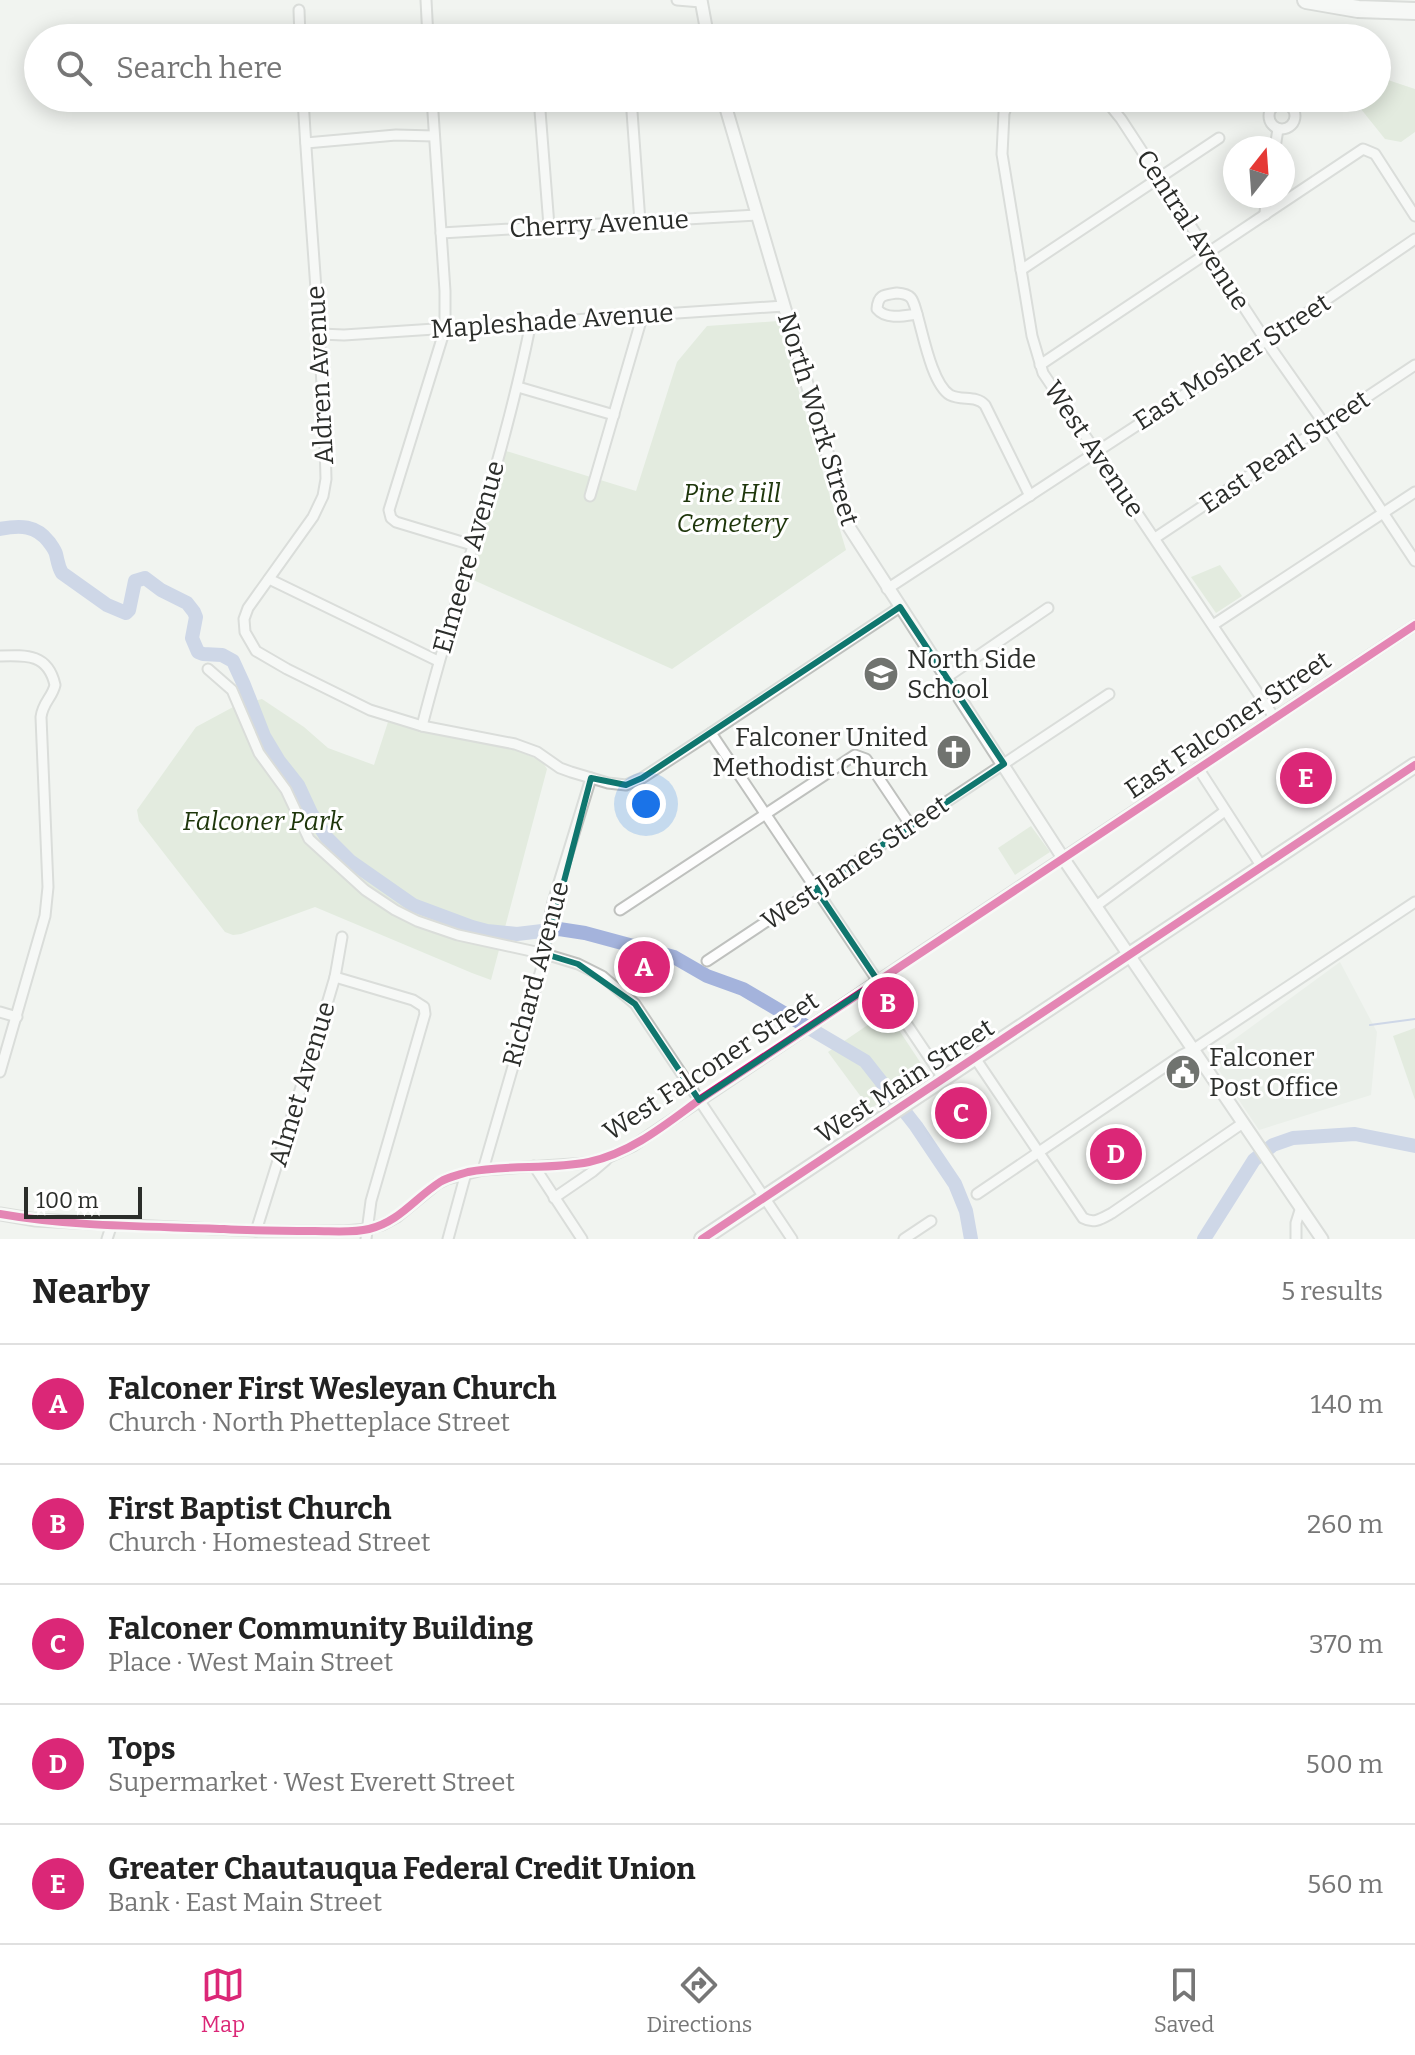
<!DOCTYPE html>
<html lang="en">
<head>
<meta charset="utf-8">
<style>
	:root { --surface:#fff; --page:#f6f6f6; --text:#222; --muted:#767676; --line:#e0e0e0; --accent:#db2777 }
	body { margin:0; font-family:Bitter,serif; background:var(--page); color:var(--text) }
	.compass { position:absolute; left:1223px; top:136px; width:72px; height:72px; border-radius:50%; background:var(--surface); box-shadow:0 4px 20px #0003; rotate:17deg }
	.scale { position:absolute; left:24px; bottom:20px; width:118px; box-sizing:border-box; padding-left:8px; border:4px solid #2b2d2a; border-top:0; font-size:22px; line-height:28px; white-space:nowrap; color:#2b2d2a; -webkit-text-stroke:6px #fff; paint-order:stroke }
	.you { position:absolute; left:646px; top:804px; width:28px; height:28px; margin:-20px; border:6px solid #fff; border-radius:50%; background:#1a73e8; box-shadow:0 0 0 12px #1a73e833 }
	.badge { display:grid; place-items:center; width:52px; height:52px; border-radius:50%; background:var(--accent); color:#fff; font-size:26px; font-weight:700 }
	.pin { position:absolute; translate:-50% -50%; border:4px solid #fff; box-shadow:0 2px 8px #0006 }
	.list { margin:0; padding:0; list-style:none }
	h2 { display:flex; justify-content:space-between; align-items:center; height:104px; margin:0; padding:0 32px; font-size:34px }
	h2 small { font-size:26px; font-weight:400; color:var(--muted) }
	.list li { display:grid; grid-template-columns:52px 1fr auto; gap:24px; align-items:center; box-sizing:border-box; height:120px; padding:0 32px; border-top:2px solid var(--line) }
	.list b { display:block; font-size:30px; white-space:nowrap }
	.list p { margin:0; font-size:26px; white-space:nowrap; color:var(--muted) }
	.list em { font-size:26px; font-style:normal; color:var(--muted) }
	.icon { flex:none; width:44px; height:44px; fill:none; stroke:currentColor; stroke-width:2; stroke-linecap:round; stroke-linejoin:round }
	.map { position:relative; flex:none; width:1415px; height:1239px; overflow:hidden }
	.search { position:absolute; background:var(--surface); box-shadow:0 4px 20px #0003; left:24px; right:24px; top:24px; height:88px; display:flex; align-items:center; gap:20px; box-sizing:border-box; padding:0 28px; border-radius:44px; color:var(--muted); font-size:30px }
	.sheet { height:704px; background:var(--surface) }
	nav { display:flex; justify-content:space-around; align-items:center; box-sizing:border-box; height:112px; border-top:2px solid var(--line); background:var(--surface); font-size:22px; color:var(--muted) }
	nav a { display:grid; justify-items:center; gap:4px }
	nav .on { color:var(--accent) }
	.map>svg:first-child { display:block }
</style>
</head>
<body>
<div class="map">
<svg width="1415" height="1239" viewBox="0 0 1415 1239">
	<rect width="100%" height="100%" fill="#f1f4f0"/>
	<polygon fill="#e2e9df" points="1340,962 1377,1032 1371,1095 1259,1130 1210,1057"/>
	<g fill="#d2e1c9">
		<polygon points="1388,80 1415,89 1415,132 1401,142 1385,139 1357,104 1365,98 1377,98 1377,89"/>
		<polygon points="778,321 846,550 672,669 469,578 506,451 636,491 677,362 707,326"/>
		<polygon points="1220,565 1242,596 1216,613 1191,577"/>
		<polygon points="262,699 304,727 328,748 374,765 388,722 518,751 542,761 547,769 491,980 472,973 315,907 241,934 233,935 225,932 139,821 137,810 196,727 235,706"/>
		<polygon points="1031,826 1050,852 1015,875 998,848"/>
		<polygon points="887,1012 926,1071 870,1109 828,1052"/>
		<polygon points="1415,1028 1415,1100 1393,1036"/>
	</g>
	<g fill="none" stroke-linecap="round" stroke-linejoin="round">
		<polyline stroke="#a4b3dc" stroke-width="2" points="1370,1025 1415,1019"/>
		<g stroke="#a4b3dc" stroke-width="14">
			<path d="M0 529C20 525 36 525 49 542 51 545 55 550 56 554 58 562 58 566 62 573L107 605 126 613 129 610 135 581 145 578 161 590 187 603 194 612 196 617 192 638 198 652 203 654 222 655 233 661 244 685 264 736 279 761 298 785 311 813 327 838 350 861 413 905 472 927 487 931 517 934 559 929 585 933 674 957 707 976 743 989 865 1061 916 1126 955 1184 966 1211 971 1239"/>
			<polyline points="1204,1239 1254,1160 1273,1145 1293,1138 1355,1134 1415,1146"/>
		</g>
		<defs>
			<g id="minor">
				<polyline points="426,0 428,38"/>
				<polyline points="677,0 701,2"/>
				<polyline points="299,10 300,38"/>
				<path d="M303 98C310 225 323 352 326 479L323 496 313 517 248 608 244 619 245 632 256 651 287 669 370 710 422 726 515 744 537 752 560 768 571 772 608 783 626 785 642 778 711 733 900 607"/>
				<polyline points="432,98 445,291 445,329 389,510 391,518 396,522 472,545"/>
				<polyline points="539,98 549,226"/>
				<polyline points="631,98 640,222"/>
				<polyline points="1010,98 1004,113 1002,154 1032,336 1043,373 1274,717"/>
				<polyline points="1104,98 1121,119 1266,341 1325,425 1415,561"/>
				<circle cx="1282" cy="116" r="13"/>
				<polyline points="306,143 396,135 434,136"/>
				<polyline points="1275,148 1278,129"/>
				<polyline points="1265,215 1266,196"/>
				<polyline points="441,233 757,215"/>
				<polyline points="1021,270 1219,138"/>
				<path d="M897 293C913 294 913 300 917 314 904 316 886 320 877 309 878 295 883 295 897 293Z"/>
				<path d="M917 314C923 334 932 384 950 395 962 401 976 395 985 405L1030 496"/>
				<polyline points="320,334 344,335 784,306"/>
				<polyline points="1040,365 1363,149 1375,154 1415,216"/>
				<polyline points="518,387 614,415"/>
				<polyline points="590,496 643,314"/>
				<polyline points="1155,538 1415,365"/>
				<polyline points="269,579 438,661"/>
				<polyline points="887,589 1266,341 1415,239"/>
				<polyline points="1213,625 1415,492"/>
				<path d="M0 656C27 655 48 654 55 685 52 698 43 702 41 717L48 887 45 916 0 1072"/>
				<polyline points="208,669 232,690 259,753 286,790 309,839 365,890 395,910 417,921 458,935 545,954 578,964 602,976 635,1004 792,1239"/>
				<polyline points="947,677 1048,608"/>
				<path d="M422 726C456 592 504 459 531 322"/>
				<polyline points="711,733 943,1078"/>
				<polyline points="1198,768 1262,867"/>
				<polyline points="1096,906 1225,811"/>
				<polyline points="620,910 855,755 866,759 911,826"/>
				<polyline points="707,961 1109,694"/>
				<polyline points="335,977 413,1000 424,1007 425,1014 371,1201 366,1239"/>
				<polyline points="0,1012 17,1017"/>
				<path d="M975 1058 1083 1218C1094 1224 1101 1219 1112 1213L1243 1123"/>
				<polyline points="534,1166 582,1239"/>
				<polyline points="483,1170 543,963 548,925 553,902 591,778"/>
				<polyline points="977,1194 1182,1055 1194,1049 1415,902"/>
				<polyline points="554,1198 592,1172 606,1160"/>
				<polyline points="256,1231 327,1004 335,977 342,937"/>
				<polyline points="107,1239 112,1224 256,1231 344,1231 367,1229 382,1225 397,1217 437,1184 447,1179 483,1170 587,1163 609,1157 633,1146 904,963 1415,625"/>
				<polyline points="448,1239 466,1173"/>
				<polyline points="904,1239 931,1221"/>
				<polyline points="1296,1239 1296,1223 1301,1207"/>
			</g>
			<g id="tertiary">
				<polyline points="701,0 708,38"/>
				<polyline points="723,98 849,527 1063,858 1322,1239"/>
				<polyline points="0,1214 36,1220 112,1224"/>
			</g>
			<polyline id="primary" points="702,1239 1415,765"/>
			<polyline id="motorway" points="1306,0 1358,9 1415,11"/>
		</defs>
		<use href="#minor" stroke="#bfc1be" stroke-width="13"/>
		<use href="#tertiary" stroke="#bfc1be" stroke-width="15"/>
		<use href="#primary" stroke="#bfc1be" stroke-width="18"/>
		<use href="#motorway" stroke="#bfc1be" stroke-width="20"/>
		<use href="#minor" stroke="#fdfdfd" stroke-width="9"/>
		<use href="#tertiary" stroke="#fdfdfd" stroke-width="11"/>
		<use href="#primary" stroke="#fdfdfd" stroke-width="14"/>
		<use href="#motorway" stroke="#fdfdfd" stroke-width="16"/>
		<defs>
			<g id="cycleway">
				<path d="M0 1214C73 1227 149 1226 224 1229 254 1231 285 1231 315 1231 333 1231 352 1233 369 1229 399 1222 415 1198 440 1182 448 1177 459 1175 468 1172 508 1164 550 1170 589 1162 631 1153 665 1125 699 1100L1415 625"/>
				<polyline points="702,1239 1415,765"/>
			</g>
		</defs>
		<use href="#cycleway" stroke="#fff" stroke-width="13"/>
		<use href="#cycleway" stroke="#d6006c" stroke-width="8"/>
	</g>
	<path d="M0 0H1415V1239H0ZM900 607 1004 764 816 889 878 981 699 1100 635 1004 578 964 545 954 591 778 626 785 642 778Z" fill="#f1f4f0" fill-opacity=".55" fill-rule="evenodd"/>
	<path fill="none" stroke="#0f766e" stroke-width="6" stroke-linejoin="round" d="M900 607 1004 764 816 889 878 981 699 1100 635 1004 578 964 545 954 591 778 626 785 642 778Z"/>
	<defs>
		<symbol id="school-disc" viewBox="-11 -11 22 22"><circle r="9.5" fill="#70736f" stroke="#fff"/><path d="M0-5L7-2L0 1L-7-2ZM-4 1L0 2.5L4 1V4Q0 6-4 4Z" fill="#fff"/></symbol>
		<symbol id="church-disc" viewBox="-11 -11 22 22"><circle r="9.5" fill="#70736f" stroke="#fff"/><path d="M-1.2-6h2.4v3.5h3.3v2.4h-3.3V6h-2.4V-.1h-3.3v-2.4h3.3Z" fill="#fff"/></symbol>
		<symbol id="civic-disc" viewBox="-11 -11 22 22"><circle r="9.5" fill="#70736f" stroke="#fff"/><path d="M-.6-6.5H3V-4.5H.6V-3L4-1V1h2V6H-6V1h2V-1L-.6-3ZM-1.2 2.5V6h2.4V2.5Z" fill="#fff"/></symbol>
	</defs>
	<g fill-rule="evenodd">
		<use href="#school-disc" x="861" y="654" width="40" height="40"/>
		<use href="#church-disc" x="934" y="732" width="40" height="40"/>
		<use href="#civic-disc" x="1163" y="1052" width="40" height="40"/>
	</g>
	<g text-anchor="middle" dominant-baseline="central" stroke-width="6" stroke-linejoin="round" paint-order="stroke">
		<g font-size="26" fill="#2b2d2a" stroke="#fff">
			<text transform="translate(599 224) rotate(-3)">Cherry Avenue</text>
			<text transform="translate(1193 230) rotate(57)">Central Avenue</text>
			<text transform="translate(552 321) rotate(-4)">Mapleshade Avenue</text>
			<text transform="translate(1232 362) rotate(-33)">East Mosher Street</text>
			<text transform="translate(320 375) rotate(-93)">Aldren Avenue</text>
			<text transform="translate(818 419) rotate(73)">North Work Street</text>
			<text transform="translate(1094 449) rotate(56)">West Avenue</text>
			<text transform="translate(1285 452) rotate(-34)">East Pearl Street</text>
			<text transform="translate(469 557) rotate(-74)">Elmeere Avenue</text>
			<text transform="translate(1228 725) rotate(-34)">East Falconer Street</text>
			<text transform="translate(855 863) rotate(-34)">West James Street</text>
			<text transform="translate(536 974) rotate(-75)">Richard Avenue</text>
			<text transform="translate(711 1066) rotate(-33)">West Falconer Street</text>
			<text transform="translate(905 1081) rotate(-33)">West Main Street</text>
			<text transform="translate(302 1084) rotate(-73)">Almet Avenue</text>
		</g>
		<g font-size="26" font-style="italic" fill="#1e360b" stroke="#fff">
			<text x="732" y="493">Pine Hill<tspan x="732" dy="30">Cemetery</tspan></text>
			<text x="263" y="821">Falconer Park</text>
		</g>
		<g font-size="26" fill="#2b2d2a" stroke="#fff" text-anchor="start">
			<text x="907" y="659">North Side<tspan x="907" dy="30">School</tspan></text>
			<text x="928" y="737" text-anchor="end">Falconer United<tspan x="928" dy="30">Methodist Church</tspan></text>
			<text x="1209" y="1057">Falconer<tspan x="1209" dy="30">Post Office</tspan></text>
		</g>
	</g>
</svg>
<svg class="compass" viewBox="-18 -18 36 36"><path d="M0-13l5 13h-10z" fill="#e53935"/><path d="M0 13l5-13h-10z" fill="#767676"/></svg>
<div class="scale">100 m</div>
<div class="you"></div>
<div class="pin badge" style="left:644px;top:967px">A</div>
<div class="pin badge" style="left:888px;top:1003px">B</div>
<div class="pin badge" style="left:961px;top:1113px">C</div>
<div class="pin badge" style="left:1116px;top:1154px">D</div>
<div class="pin badge" style="left:1306px;top:778px">E</div>
<div class="search"><svg class="icon" aria-label="search" viewBox="0 0 24 24"><circle cx="10" cy="10" r="6"/><path d="M15 15l6 6"/></svg>Search here</div>
</div>
<section class="sheet">
<h2>Nearby<small>5 results</small></h2>
<ul class="list">
<li><span class="badge">A</span><div><b>Falconer First Wesleyan Church</b><p>Church · North Phetteplace Street</p></div><em>140 m</em></li>
<li><span class="badge">B</span><div><b>First Baptist Church</b><p>Church · Homestead Street</p></div><em>260 m</em></li>
<li><span class="badge">C</span><div><b>Falconer Community Building</b><p>Place · West Main Street</p></div><em>370 m</em></li>
<li><span class="badge">D</span><div><b>Tops</b><p>Supermarket · West Everett Street</p></div><em>500 m</em></li>
<li><span class="badge">E</span><div><b>Greater Chautauqua Federal Credit Union</b><p>Bank · East Main Street</p></div><em>560 m</em></li>
</ul>
</section>
<nav>
<a class="on"><svg class="icon" aria-label="map" viewBox="0 0 24 24"><path d="M3 6l6-2 6 2 6-2v14l-6 2-6-2-6 2zM9 4v14M15 6v14"/></svg>Map</a>
<a><svg class="icon" aria-label="directions" viewBox="0 0 24 24"><path d="M12 3l9 9-9 9-9-9zM9 14v-3h6M13 9l2 2-2 2"/></svg>Directions</a>
<a><svg class="icon" aria-label="saved" viewBox="0 0 24 24"><path d="M7 4h10v16l-5-4-5 4z"/></svg>Saved</a>
</nav>
</body>
</html>
